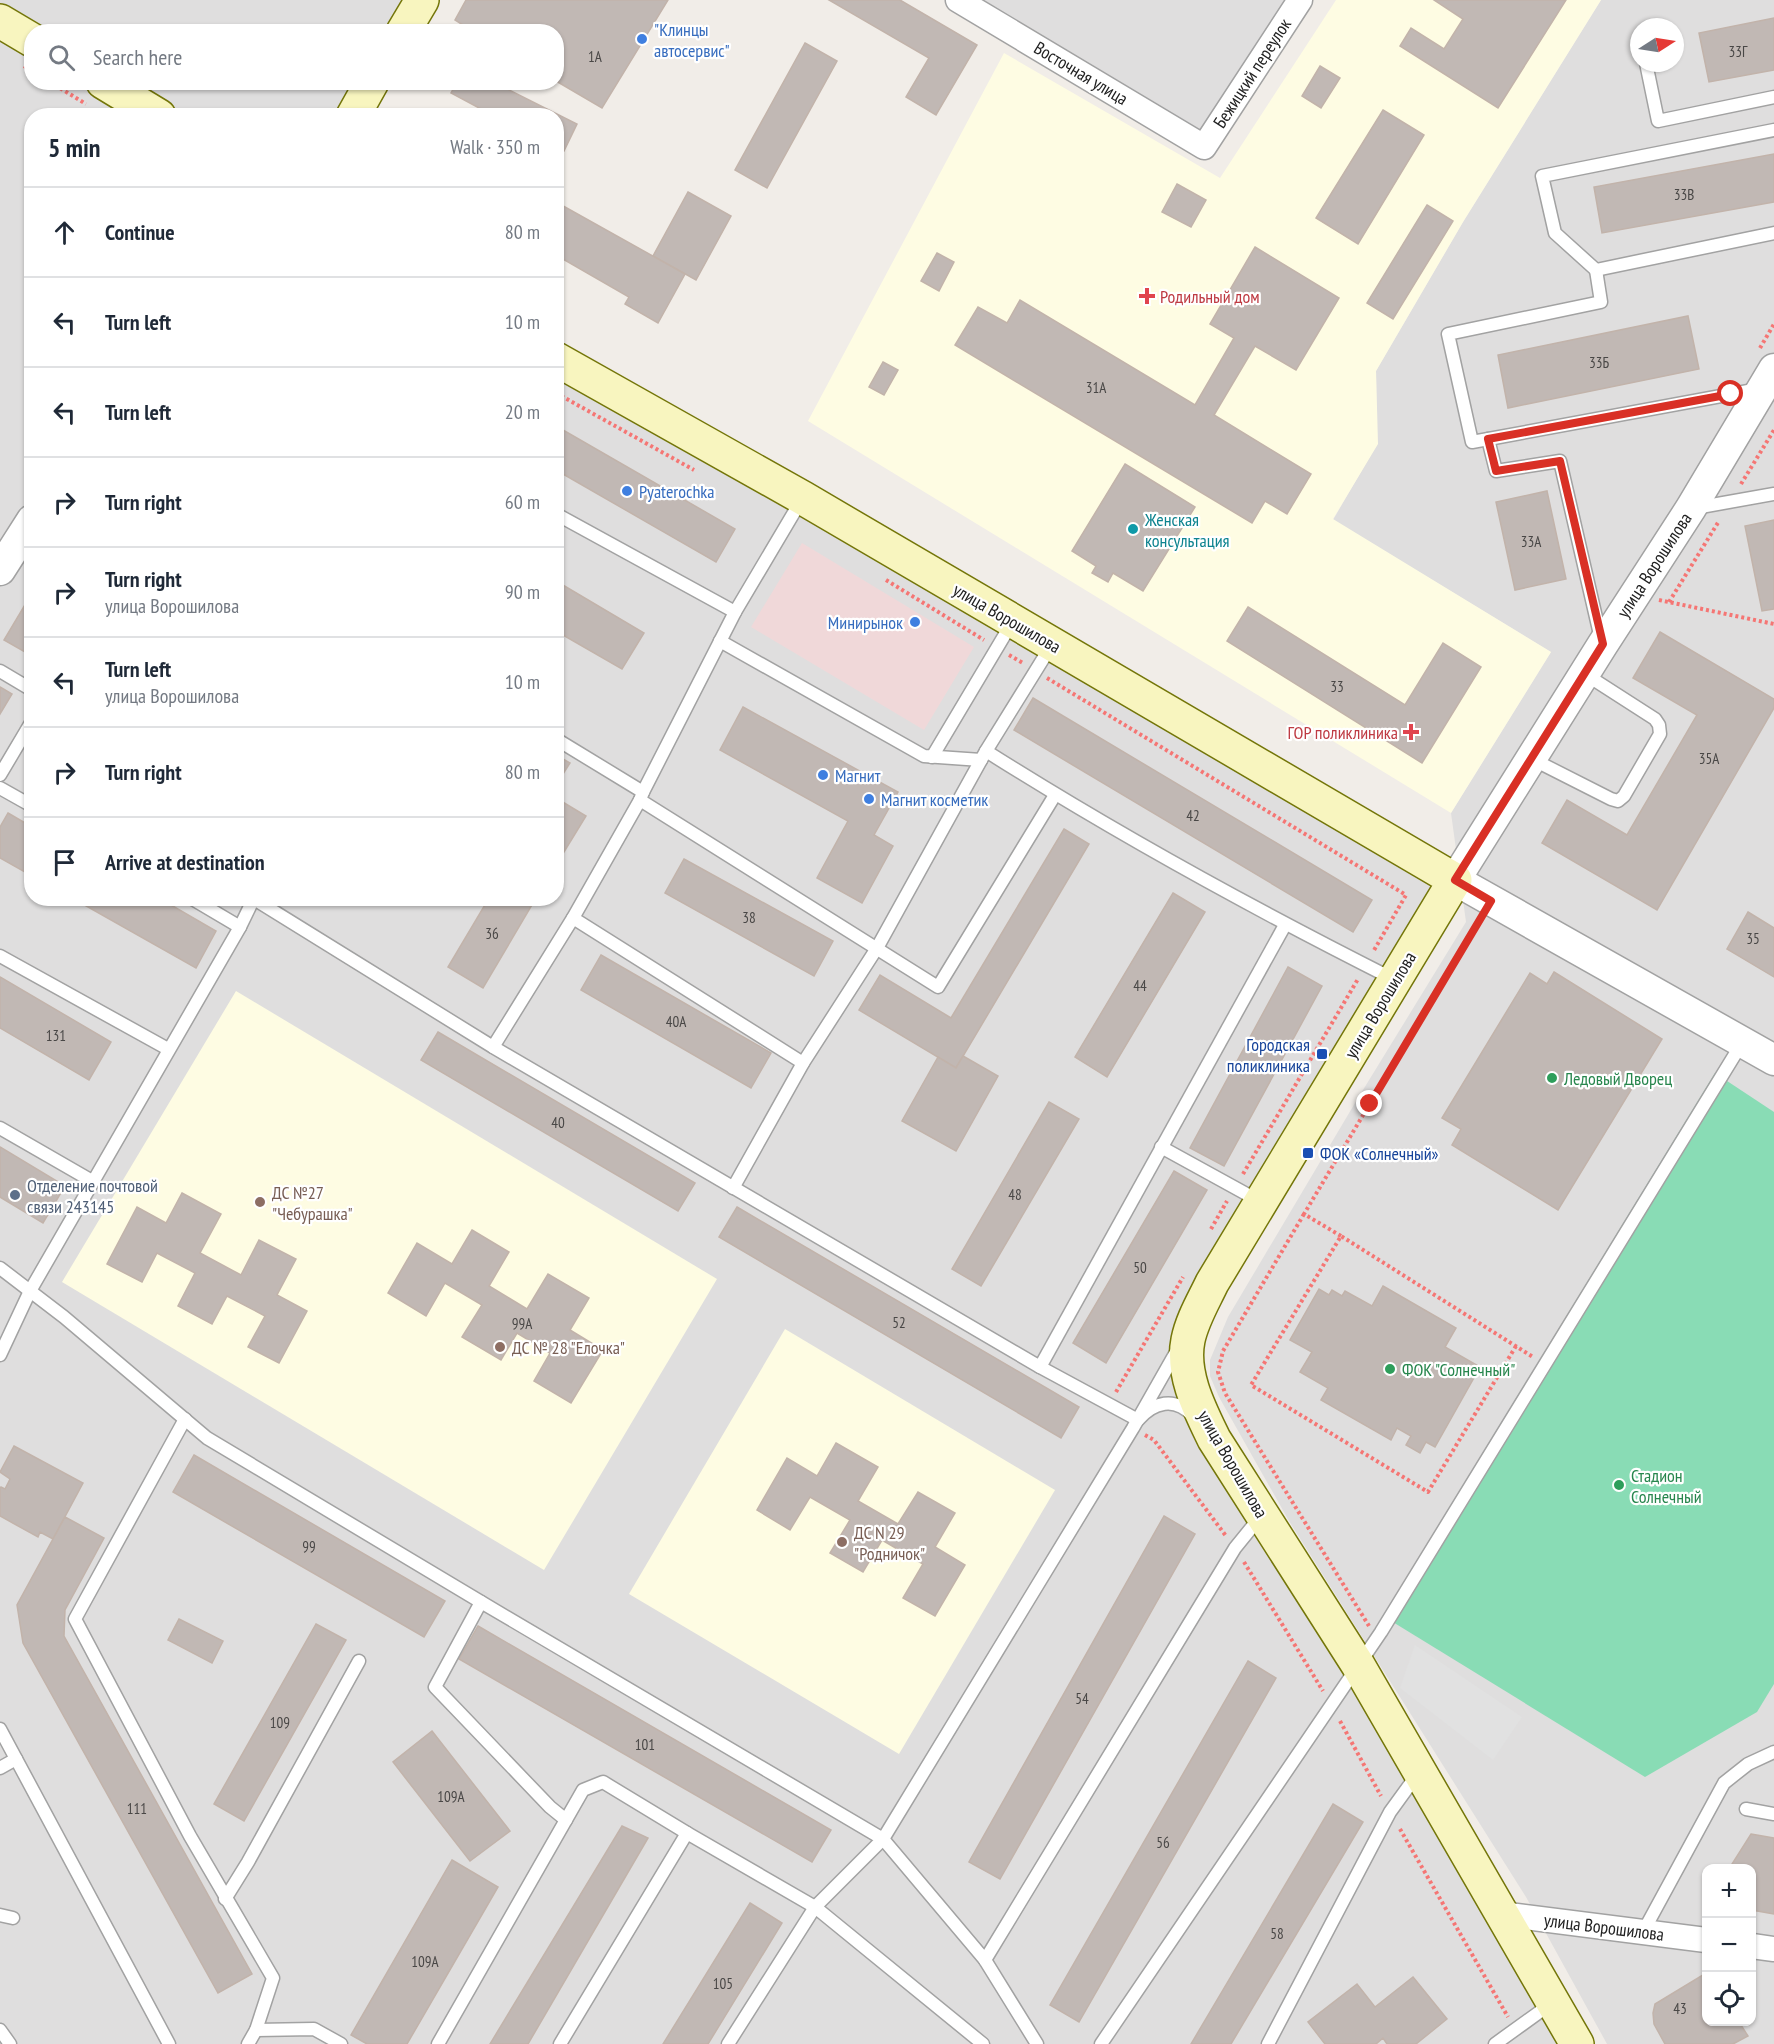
<!DOCTYPE html>
<html lang="en">
<head>
<meta charset="utf-8">
<style>
	:root { --surface:#fff; --page:#f6f6f7; --text:#1f2937; --muted:#747a83; --line:#e0e1e3 }
	body { margin:0; font-family:"PT Sans Narrow",sans-serif; background:var(--page); color:var(--text) }
	.controls { position:absolute; right:18px; bottom:18px; display:grid; overflow:hidden; border-radius:12px; box-shadow:0 2px 4px #0004 }
	.controls button { width:54px; height:54px; display:grid; place-items:center; padding:0; border:0; border-bottom:2px solid var(--line); background:var(--surface); color:var(--text); font:30px sans-serif }
	.compass { position:absolute; left:1630px; top:18px; width:54px; height:54px; border-radius:50%; background:var(--surface); box-shadow:0 2px 4px #0004; rotate:78deg }
	.stop { position:absolute; width:18px; height:18px; margin:-14px; border:4px solid #d93025; border-radius:50%; background:#fff }
	.stop.end { background:#d93025; border-color:#fff; box-shadow:0 2px 6px #0008 }
	.list { margin:0; padding:0; list-style:none }
	h2 { display:flex; justify-content:space-between; align-items:center; height:78px; margin:0; padding:0 24px; font-size:26px }
	h2 small { font-size:20px; font-weight:400; color:var(--muted) }
	.list li { display:grid; grid-template-columns:39px 1fr auto; gap:18px; align-items:center; box-sizing:border-box; height:90px; padding:0 24px; border-top:2px solid var(--line) }
	.list b { display:block; font-size:22px; white-space:nowrap }
	.list p { margin:0; font-size:20px; white-space:nowrap; color:var(--muted) }
	.list em { font-size:20px; font-style:normal; color:var(--muted) }
	.icon { flex:none; width:33px; height:33px; fill:none; stroke:currentColor; stroke-width:2; stroke-linecap:round; stroke-linejoin:round }
	.map { position:relative; flex:none; width:1774px; height:2044px; overflow:hidden }
	.search { position:absolute; background:var(--surface); box-shadow:0 2px 4px #0004; left:24px; top:24px; width:540px; height:66px; display:flex; align-items:center; gap:15px; box-sizing:border-box; padding:0 21px; border-radius:24px; color:var(--muted); font-size:22px }
	.panel { position:absolute; background:var(--surface); box-shadow:0 2px 4px #0004; left:24px; top:108px; width:540px; height:798px; border-radius:24px }
	.map>svg:first-child { display:block }
</style>
</head>
<body>
<div class="map">
<svg width="1774" height="2044" viewBox="0 0 1774 2044">
	<rect width="100%" height="100%" fill="#f1ede8"/>
	<g fill="#dfdede" fill-rule="evenodd">
		<polygon points="0,0 422,0 403,31 32,32 32,82 372,83 353,115 32,116 32,898 556,898 557,359 1455,880 1262,1203 1187,1366 1577,2044 0,2044"/>
		<polygon points="958,0 1300,0 1204,147"/>
		<path d="M1601 0H1774V2044H1607L1526 1897 1289 1521 1219 1397 1210 1376V1360L1228 1317 1355 1103 1466 922 1451 813 1551 652 1333 520 1377 444 1376 371 1463 222ZM1639 27H1675V63H1639ZM1706 1868H1752V2022H1706Z"/>
	</g>
	<polygon fill="#f0d8d9" points="802,543 974,647 924,730 751,627"/>
	<g fill="#fefce3">
		<polygon points="1336,0 1601,0 1463,222 1376,371 1378,444 1333,519 1551,652 1451,813 808,421 1004,53 1220,178"/>
		<polygon points="236,991 717,1279 544,1570 62,1282"/>
		<polygon points="785,1329 1055,1490 899,1754 629,1594"/>
	</g>
	<polygon fill="#89dcb5" points="1715,1073 1774,1112 1774,1684 1757,1712 1645,1777 1383,1616"/>
	<polygon fill="#e1e1e1" points="1415,1645 1522,1717 1493,1760 1400,1688"/>
	<g fill="#c1b8b4" stroke="#c2b3aa" stroke-width="1.5">
		<polygon points="466,0 668,0 602,108 556,81 556,32 474,32 455,20"/>
		<polygon points="829,0 900,0 977,45 936,115 906,97 929,58"/>
		<polygon points="1434,0 1566,0 1498,108 1400,46 1411,28 1444,49 1463,19"/>
		<polygon points="1774,18 1774,70 1709,82 1699,33"/>
		<polygon points="805,43 837,61 767,188 735,170"/>
		<polygon points="1320,66 1340,78 1321,108 1302,96"/>
		<polygon points="457,82 513,82 509,90 577,124 564,151 556,147 556,116 494,116 451,93"/>
		<polygon points="1383,110 1424,135 1358,244 1316,218"/>
		<polygon points="1774,154 1774,202 1602,233 1594,187"/>
		<polygon points="1177,184 1206,200 1191,227 1162,212"/>
		<polygon points="688,192 731,216 696,280 653,256"/>
		<polygon points="556,202 685,274 658,323 625,304 629,297 563,259 556,270"/>
		<polygon points="1427,205 1453,221 1393,319 1367,303"/>
		<polygon points="1255,247 1339,298 1296,370 1255,346 1214,415 1311,474 1287,514 1265,501 1252,523 955,345 978,307 1007,323 1020,300 1195,405 1234,338 1210,324"/>
		<polygon points="937,253 954,262 939,291 921,281"/>
		<polygon points="1688,316 1699,369 1508,408 1498,355"/>
		<polygon points="883,362 898,370 884,395 869,387"/>
		<polygon points="556,426 735,529 716,562 556,470"/>
		<polygon points="1125,464 1195,507 1143,591 1113,573 1108,582 1092,573 1096,566 1072,551"/>
		<polygon points="1547,491 1566,579 1515,590 1496,502"/>
		<polygon points="1774,520 1774,609 1762,611 1745,526"/>
		<polygon points="556,581 644,633 622,669 556,631"/>
		<polygon points="32,593 32,656 4,640"/>
		<polygon points="1248,607 1405,705 1443,643 1481,667 1422,763 1227,641"/>
		<polygon points="1660,632 1774,699 1774,708 1657,910 1542,843 1567,800 1627,835 1697,715 1633,678"/>
		<polygon points="0,687 12,694 0,714"/>
		<polygon points="1033,698 1372,900 1353,932 1014,730"/>
		<polygon points="743,707 898,792 874,835 893,846 862,903 817,878 848,821 720,750"/>
		<polygon points="556,755 570,763 556,785"/>
		<polygon points="556,798 586,816 556,865"/>
		<polygon points="8,813 32,827 32,876 0,858 0,827"/>
		<polygon points="1064,829 1089,844 956,1068 859,1010 880,975 951,1018"/>
		<polygon points="684,859 833,941 814,976 665,893"/>
		<polygon points="1173,893 1205,912 1107,1077 1075,1057"/>
		<polygon points="72,898 159,898 216,931 196,968"/>
		<polygon points="489,898 536,898 483,988 448,967"/>
		<polygon points="1748,912 1774,928 1774,977 1727,949"/>
		<polygon points="601,955 771,1053 751,1088 581,990"/>
		<polygon points="1288,967 1322,986 1224,1166 1190,1148"/>
		<polygon points="1554,972 1662,1039 1558,1210 1452,1145 1461,1129 1442,1118 1530,973 1547,984"/>
		<polygon points="0,977 111,1042 89,1080 0,1028"/>
		<polygon points="438,1032 695,1183 678,1211 421,1060"/>
		<polygon points="963,1056 998,1076 956,1151 902,1121 938,1057 956,1068"/>
		<polygon points="1049,1102 1079,1119 981,1286 952,1269"/>
		<polygon points="0,1147 65,1186 43,1223 0,1197"/>
		<polygon points="1174,1171 1207,1190 1106,1363 1073,1343"/>
		<polygon points="182,1193 221,1214 200,1253 241,1275 259,1240 296,1259 277,1295 307,1311 279,1363 248,1347 265,1316 227,1296 212,1324 178,1306 195,1273 157,1253 142,1282 107,1264 137,1207 166,1223"/>
		<polygon points="737,1207 1079,1407 1061,1438 719,1237"/>
		<polygon points="472,1230 509,1252 489,1286 527,1309 548,1274 589,1298 570,1330 603,1350 571,1403 534,1381 550,1353 517,1333 501,1360 462,1337 482,1305 445,1283 426,1316 388,1293 417,1243 452,1264"/>
		<polygon points="1383,1286 1456,1328 1445,1347 1480,1367 1435,1447 1426,1442 1420,1453 1406,1445 1411,1436 1397,1428 1391,1440 1321,1400 1328,1388 1300,1372 1312,1352 1290,1340 1319,1289 1329,1295 1332,1290 1342,1296 1345,1291 1372,1306"/>
		<polygon points="836,1443 878,1467 858,1501 898,1524 918,1492 955,1513 935,1547 965,1565 935,1616 903,1598 923,1564 882,1540 863,1572 830,1553 850,1520 810,1497 790,1530 757,1510 787,1458 817,1476"/>
		<polygon points="14,1446 83,1483 53,1539 40,1532 38,1537 0,1516 0,1489 1,1487 5,1489 10,1479 0,1472"/>
		<polygon points="194,1455 445,1601 424,1637 173,1492"/>
		<polygon points="1164,1516 1195,1534 1000,1879 969,1862"/>
		<polygon points="65,1517 104,1538 65,1610 64,1636 252,1974 218,1993 23,1643 17,1605"/>
		<polygon points="179,1619 223,1641 212,1663 168,1640"/>
		<polygon points="316,1624 346,1640 244,1821 214,1804"/>
		<polygon points="478,1626 831,1830 812,1862 459,1659"/>
		<polygon points="1248,1661 1276,1678 1079,2022 1050,2005"/>
		<polygon points="432,1731 510,1831 470,1861 393,1762"/>
		<polygon points="1333,1804 1363,1822 1231,2044 1191,2044"/>
		<polygon points="622,1826 648,1838 528,2044 490,2044"/>
		<polygon points="1751,1834 1774,1838 1774,1914 1752,1910 1752,1868 1731,1868 1732,1864"/>
		<polygon points="452,1860 498,1887 407,2044 367,2044 351,2035"/>
		<polygon points="750,1903 782,1923 708,2044 663,2044"/>
		<polygon points="1706,1973 1706,2022 1739,2022 1748,2036 1733,2044 1665,2044 1654,2024 1653,2013 1655,2004"/>
		<polygon points="1413,1977 1447,2019 1416,2044 1387,2044 1383,2038 1376,2044 1325,2044 1308,2022 1357,1984 1375,2007"/>
	</g>
	<g fill="none" stroke-linecap="round" stroke-linejoin="round">
		<defs>
			<g id="service">
				<polyline points="1646,63 1658,121 1774,97"/>
				<polyline points="1774,130 1542,176 1555,233 1596,270 1774,233"/>
				<polyline points="1596,270 1601,302 1448,334 1472,442 1759,389"/>
				<polyline points="1488,439 1496,471 1560,461 1601,639"/>
				<polyline points="1695,508 1774,494"/>
				<polyline points="556,514 735,612"/>
				<polyline points="720,641 924,756 981,760"/>
				<polyline points="0,671 32,690"/>
				<polyline points="556,739 643,792 640,800 938,987 1055,795"/>
				<path d="M986 751C1117 834 1254 909 1393 979"/>
				<polyline points="932,757 1013,621"/>
				<polyline points="1532,759 1611,799 1618,801 1624,796 1660,734 1659,725 1655,719 1585,674"/>
				<polyline points="0,775 32,721"/>
				<polyline points="0,788 32,806"/>
				<polyline points="643,792 735,612 802,499"/>
				<polyline points="640,800 573,918 803,1063"/>
				<polyline points="191,898 240,927"/>
				<path d="M254 899 493 1047 1040 1367 1138 1420C1153 1402 1175 1396 1193 1416"/>
				<polyline points="0,956 168,1049"/>
				<polyline points="493,1047 573,918"/>
				<polyline points="0,1128 92,1181"/>
				<polyline points="1161,1147 1261,1202"/>
				<polyline points="733,1188 803,1063 877,948 986,751 1051,646"/>
				<polyline points="0,1268 64,1317 207,1438 481,1602 883,1839 815,1907 728,2044"/>
				<polyline points="0,1355 30,1291 240,927 254,898"/>
				<polyline points="1040,1367 1285,925"/>
				<polyline points="185,1419 75,1619 190,1836 273,1978 256,2030 248,2044"/>
				<polyline points="481,1602 435,1687 550,1807 566,1820"/>
				<polyline points="0,1729 169,2044"/>
				<polyline points="0,1768 16,1759"/>
				<polyline points="1746,1809 1774,1814"/>
				<polyline points="225,1899 248,1862 359,1661"/>
				<polyline points="0,1915 13,1918"/>
				<polyline points="1643,1932 1724,1783 1748,1764 1774,1752"/>
				<polyline points="985,1960 1235,1548 1261,1516"/>
				<polyline points="0,2030 10,2044"/>
				<polyline points="256,2030 314,2029 341,2044"/>
				<polyline points="438,2044 583,1790 603,1782 687,1833"/>
				<polyline points="560,2044 687,1833 815,1907 983,2044"/>
				<polyline points="1037,2044 985,1960 883,1839 1133,1428 1179,1347"/>
				<polyline points="1101,2044 1381,1632 1742,1043"/>
				<polyline points="1268,2044 1390,1812 1419,1772"/>
				<polyline points="1495,2044 1552,2003"/>
			</g>
			<g id="minor">
				<polyline points="958,0 1204,147 1300,0"/>
				<polyline points="1501,1914 1706,1940"/>
				<polyline points="1752,1946 1774,1949"/>
			</g>
			<g id="tertiary">
				<polyline points="1774,369 1691,508 1603,644 1455,880 1774,1060"/>
				<polyline points="0,570 32,520"/>
			</g>
			<g id="secondary">
				<polyline points="0,21 32,40"/>
				<polyline points="403,32 422,0"/>
				<polyline points="103,82 159,116"/>
				<polyline points="353,116 372,82"/>
				<path d="M556 359 803 498 1455 880 1212 1283C1203 1302 1192 1320 1188 1340 1181 1374 1200 1410 1214 1439L1358 1665 1577 2044"/>
			</g>
		</defs>
		<use href="#service" stroke="#a2a2a2" stroke-width="15"/>
		<use href="#minor" stroke="#a2a2a2" stroke-width="27"/>
		<use href="#tertiary" stroke="#a2a2a2" stroke-width="33"/>
		<use href="#secondary" stroke="#747609" stroke-width="36"/>
		<g stroke="#f57674" stroke-width="4" stroke-dasharray="3 3" stroke-linecap="butt">
			<polyline points="24,66 32,71"/>
			<polyline points="50,82 86,104"/>
			<polyline points="1760,348 1774,324"/>
			<polyline points="556,393 694,470"/>
			<polyline points="1741,484 1774,430"/>
			<polyline points="886,580 984,640"/>
			<polyline points="1659,600 1774,624"/>
			<polyline points="1669,602 1719,521"/>
			<polyline points="1009,655 1023,663"/>
			<polyline points="1047,678 1406,895 1373,952"/>
			<polyline points="1243,1174 1358,979"/>
			<polyline points="1304,1214 1223,1351 1218,1372 1225,1393 1369,1626"/>
			<polyline points="1211,1229 1227,1201"/>
			<polyline points="1341,1236 1304,1214 1479,921"/>
			<polyline points="1516,1346 1428,1492 1251,1385 1341,1236 1533,1357"/>
			<polyline points="1116,1392 1183,1277"/>
			<polyline points="1145,1435 1154,1440 1226,1536"/>
			<polyline points="1244,1562 1323,1691"/>
			<polyline points="1340,1721 1381,1796"/>
			<polyline points="1400,1829 1508,2017"/>
		</g>
		<use href="#service" stroke="#fff" stroke-width="12"/>
		<use href="#minor" stroke="#fff" stroke-width="24"/>
		<use href="#tertiary" stroke="#fff" stroke-width="30"/>
		<use href="#secondary" stroke="#f8f5bf" stroke-width="33"/>
	</g>
	<g fill="none" stroke-linecap="round" stroke-linejoin="round">
		<polyline stroke="#d93025" stroke-width="8" points="1370,1104 1491,901 1455,880 1603,644 1560,461 1496,471 1488,439 1731,394"/>
	</g>
	<g fill="#3f7fe0" stroke="#fff" stroke-width="2">
		<circle cx="642" cy="39" r="6"/>
		<circle cx="627" cy="491" r="6"/>
		<circle cx="915" cy="622" r="6"/>
		<circle cx="823" cy="775" r="6"/>
		<circle cx="869" cy="799" r="6"/>
	</g>
	<g fill="#e0444e" stroke="#fff" stroke-width="2">
		<path d="M1144 287h6v6h6v6h-6v6h-6v-6h-6v-6h6z"/>
		<path d="M1408 723h6v6h6v6h-6v6h-6v-6h-6v-6h6z"/>
	</g>
	<circle fill="#0f9aa8" stroke="#fff" stroke-width="2" cx="1133" cy="529" r="6"/>
	<g fill="#1a4fb4" stroke="#fff" stroke-width="2">
		<rect x="1316" y="1048" width="12" height="12" rx="3"/>
		<rect x="1302" y="1147" width="12" height="12" rx="3"/>
	</g>
	<g fill="#2e9e5b" stroke="#fff" stroke-width="2">
		<circle cx="1552" cy="1078" r="6"/>
		<circle cx="1390" cy="1369" r="6"/>
		<circle cx="1619" cy="1485" r="6"/>
	</g>
	<circle fill="#5c6f8a" stroke="#fff" stroke-width="2" cx="15" cy="1195" r="6"/>
	<g fill="#8d6e63" stroke="#fff" stroke-width="2">
		<circle cx="260" cy="1202" r="6"/>
		<circle cx="500" cy="1347" r="6"/>
		<circle cx="842" cy="1542" r="6"/>
	</g>
	<g text-anchor="middle" dominant-baseline="central" stroke-width="4.5" stroke-linejoin="round" paint-order="stroke">
		<g font-size="15" fill="#494746">
			<text x="1738" y="51">33Г</text>
			<text x="595" y="56">1А</text>
			<text x="1684" y="194">33В</text>
			<text x="1599" y="362">33Б</text>
			<text x="1096" y="387">31А</text>
			<text x="1531" y="541">33А</text>
			<text x="1337" y="686">33</text>
			<text x="1709" y="758">35А</text>
			<text x="1193" y="815">42</text>
			<text x="749" y="917">38</text>
			<text x="492" y="933">36</text>
			<text x="1753" y="938">35</text>
			<text x="1140" y="985">44</text>
			<text x="676" y="1021">40А</text>
			<text x="56" y="1035">131</text>
			<text x="558" y="1122">40</text>
			<text x="1015" y="1194">48</text>
			<text x="1140" y="1267">50</text>
			<text x="899" y="1322">52</text>
			<text x="522" y="1323">99А</text>
			<text x="309" y="1546">99</text>
			<text x="1082" y="1698">54</text>
			<text x="280" y="1722">109</text>
			<text x="645" y="1744">101</text>
			<text x="451" y="1796">109А</text>
			<text x="137" y="1808">111</text>
			<text x="1163" y="1842">56</text>
			<text x="1277" y="1933">58</text>
			<text x="425" y="1961">109А</text>
			<text x="723" y="1983">105</text>
			<text x="1680" y="2008">43</text>
		</g>
		<g font-size="18" fill="#366cbe" stroke="#fff" text-anchor="start">
			<text x="654" y="29">"Клинцы<tspan x="654" dy="21">автосервис"</tspan></text>
			<text x="639" y="491">Pyaterochka</text>
			<text x="903" y="622" text-anchor="end">Минирынок</text>
			<text x="835" y="775">Магнит</text>
			<text x="881" y="799">Магнит косметик</text>
		</g>
		<g font-size="18" fill="#212121" stroke="#fff">
			<text transform="translate(1081 73) rotate(31)">Восточная улица</text>
			<text transform="translate(1252 73) rotate(-57)">Бежицкий переулок</text>
			<text transform="translate(1654 565) rotate(-57)">улица Ворошилова</text>
			<text transform="translate(1007 618) rotate(30)">улица Ворошилова</text>
			<text transform="translate(1380 1005) rotate(-59)">улица Ворошилова</text>
			<text transform="translate(1233 1464) rotate(60)">улица Ворошилова</text>
			<text transform="translate(1604 1927) rotate(7)">улица Ворошилова</text>
		</g>
		<g font-size="18" fill="#be3a42" stroke="#fff" text-anchor="start">
			<text x="1160" y="296">Родильный дом</text>
			<text x="1398" y="732" text-anchor="end">ГОР поликлиника</text>
		</g>
		<g font-size="18" fill="#0d838f" stroke="#fff" text-anchor="start">
			<text x="1145" y="519">Женская<tspan x="1145" dy="21">консультация</tspan></text>
		</g>
		<g font-size="18" fill="#164399" stroke="#fff" text-anchor="end">
			<text x="1310" y="1044">Городская<tspan x="1310" dy="21">поликлиника</tspan></text>
			<text x="1320" y="1153" text-anchor="start">ФОК «Солнечный»</text>
		</g>
		<g font-size="18" fill="#27864d" stroke="#fff" text-anchor="start">
			<text x="1564" y="1078">Ледовый Дворец</text>
			<text x="1402" y="1369">ФОК "Солнечный"</text>
			<text x="1631" y="1475">Стадион<tspan x="1631" dy="21">Солнечный</tspan></text>
		</g>
		<g font-size="18" fill="#4e5e75" stroke="#fff" text-anchor="start">
			<text x="27" y="1185">Отделение почтовой<tspan x="27" dy="21">связи 243145</tspan></text>
		</g>
		<g font-size="18" fill="#785e54" stroke="#fff" text-anchor="start">
			<text x="272" y="1192">ДС №27<tspan x="272" dy="21">"Чебурашка"</tspan></text>
			<text x="512" y="1347">ДС № 28 "Елочка"</text>
			<text x="854" y="1532">ДС N 29<tspan x="854" dy="21">"Родничок"</tspan></text>
		</g>
	</g>
</svg>
<div class="controls">
<button>+</button>
<button>−</button>
<button><svg class="icon" aria-label="locate" viewBox="0 0 24 24"><circle cx="12" cy="12" r="6"/><path d="M12 2v4M12 18v4M2 12h4M18 12h4"/></svg></button>
</div>
<svg class="compass" viewBox="-18 -18 36 36"><path d="M0-13l5 13h-10z" fill="#e53935"/><path d="M0 13l5-13h-10z" fill="#747a83"/></svg>
<div class="stop" style="left:1731px;top:394px"></div>
<div class="stop end" style="left:1370px;top:1104px"></div>
<div class="search"><svg class="icon" aria-label="search" viewBox="0 0 24 24"><circle cx="10" cy="10" r="6"/><path d="M15 15l6 6"/></svg>Search here</div>
<section class="panel">
<h2>5 min<small>Walk · 350 m</small></h2>
<ul class="list">
<li><svg class="icon" aria-label="ahead" viewBox="0 0 24 24"><path d="M12 20V5M6 11l6-6 6 6"/></svg><div><b>Continue</b></div><em>80 m</em></li>
<li><svg class="icon" aria-label="left" viewBox="0 0 24 24"><path d="M17 20v-9H6M10 6l-5 5 5 5"/></svg><div><b>Turn left</b></div><em>10 m</em></li>
<li><svg class="icon" aria-label="left" viewBox="0 0 24 24"><path d="M17 20v-9H6M10 6l-5 5 5 5"/></svg><div><b>Turn left</b></div><em>20 m</em></li>
<li><svg class="icon" aria-label="right" viewBox="0 0 24 24"><path d="M7 20v-9h11M14 6l5 5-5 5"/></svg><div><b>Turn right</b></div><em>60 m</em></li>
<li><svg class="icon" aria-label="right" viewBox="0 0 24 24"><path d="M7 20v-9h11M14 6l5 5-5 5"/></svg><div><b>Turn right</b><p>улица Ворошилова</p></div><em>90 m</em></li>
<li><svg class="icon" aria-label="left" viewBox="0 0 24 24"><path d="M17 20v-9H6M10 6l-5 5 5 5"/></svg><div><b>Turn left</b><p>улица Ворошилова</p></div><em>10 m</em></li>
<li><svg class="icon" aria-label="right" viewBox="0 0 24 24"><path d="M7 20v-9h11M14 6l5 5-5 5"/></svg><div><b>Turn right</b></div><em>80 m</em></li>
<li><svg class="icon" aria-label="arrive" viewBox="0 0 24 24"><path d="M6 21V4h12l-3 4 3 4H6"/></svg><div><b>Arrive at destination</b></div></li>
</ul>
</section>
</div>
</body>
</html>
